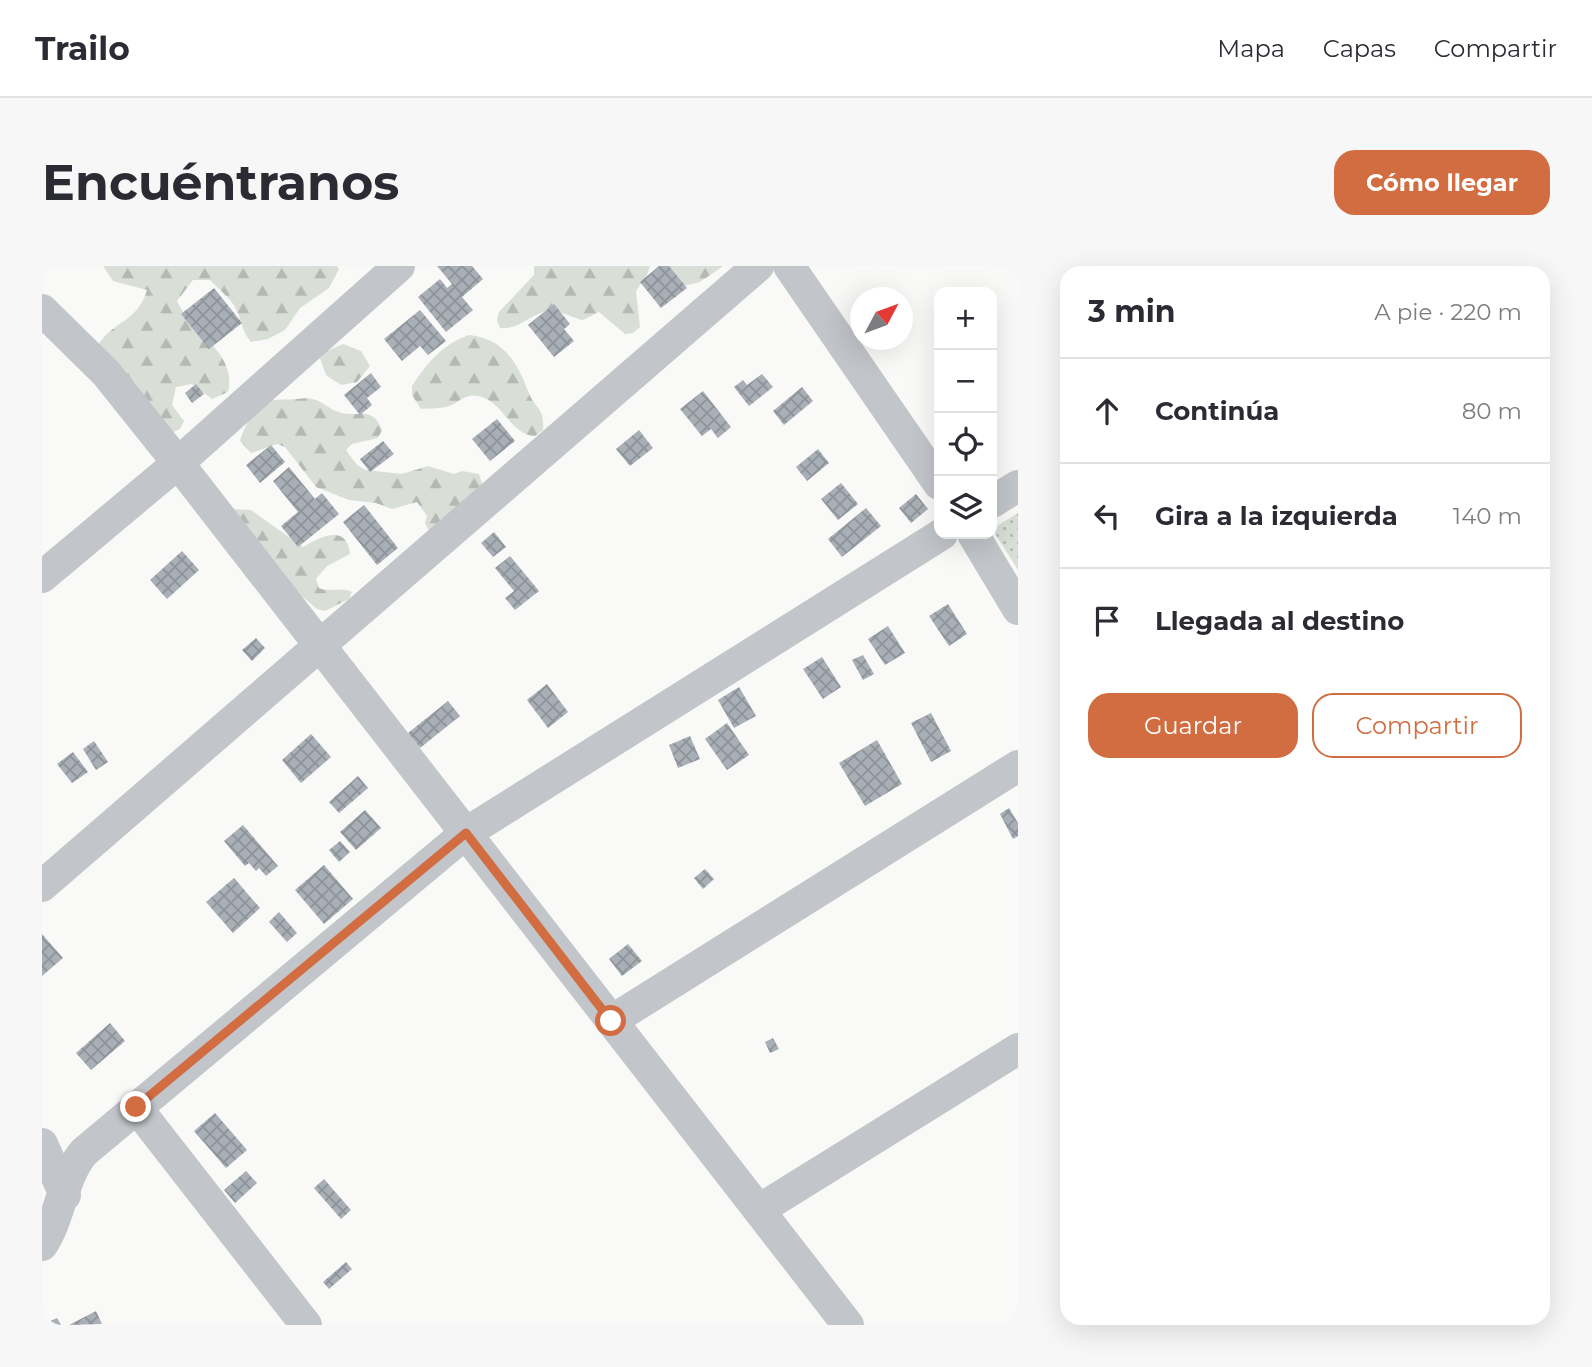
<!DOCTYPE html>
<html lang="es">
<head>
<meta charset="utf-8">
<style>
	:root { --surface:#fff; --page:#f7f7f7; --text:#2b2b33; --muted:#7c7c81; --line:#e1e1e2; --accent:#d16d41 }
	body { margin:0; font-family:Montserrat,sans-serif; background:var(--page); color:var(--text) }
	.controls { position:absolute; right:21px; top:21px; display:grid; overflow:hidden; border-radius:14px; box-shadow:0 7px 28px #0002 }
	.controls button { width:63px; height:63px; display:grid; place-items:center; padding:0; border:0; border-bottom:2px solid var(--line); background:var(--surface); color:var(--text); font:35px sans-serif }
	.compass { position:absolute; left:808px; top:21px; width:63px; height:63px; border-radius:50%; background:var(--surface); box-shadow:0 7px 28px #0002; rotate:49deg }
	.stop { position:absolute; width:21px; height:21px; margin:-16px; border:5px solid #d16d41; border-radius:50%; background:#fff }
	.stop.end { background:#d16d41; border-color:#fff; box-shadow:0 2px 7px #0008 }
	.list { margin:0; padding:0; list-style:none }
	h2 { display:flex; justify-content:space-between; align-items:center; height:91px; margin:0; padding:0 28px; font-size:30px }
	h2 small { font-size:23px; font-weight:400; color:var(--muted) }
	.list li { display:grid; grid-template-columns:46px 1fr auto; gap:21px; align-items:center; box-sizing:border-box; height:105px; padding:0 28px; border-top:2px solid var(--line) }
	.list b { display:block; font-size:26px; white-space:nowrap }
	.list em { font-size:23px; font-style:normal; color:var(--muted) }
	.actions { display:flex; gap:14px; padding:21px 28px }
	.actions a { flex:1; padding:16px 0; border:2px solid var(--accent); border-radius:21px; text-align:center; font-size:24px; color:var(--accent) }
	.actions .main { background:var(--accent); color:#fff }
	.icon { flex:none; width:38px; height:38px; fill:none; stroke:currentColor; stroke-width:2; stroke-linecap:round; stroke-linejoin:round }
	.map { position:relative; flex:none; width:976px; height:1059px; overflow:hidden; border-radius:21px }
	header { display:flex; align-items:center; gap:42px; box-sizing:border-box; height:98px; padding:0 35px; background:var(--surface); border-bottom:2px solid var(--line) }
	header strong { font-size:33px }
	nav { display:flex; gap:38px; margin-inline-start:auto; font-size:24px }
	.intro { display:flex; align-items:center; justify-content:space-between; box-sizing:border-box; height:168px; padding:0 42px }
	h1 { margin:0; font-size:49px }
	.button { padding:18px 32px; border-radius:21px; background:var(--accent); color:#fff; font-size:24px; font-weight:700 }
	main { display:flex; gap:42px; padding:0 42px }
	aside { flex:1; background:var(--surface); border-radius:21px; box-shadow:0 7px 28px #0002 }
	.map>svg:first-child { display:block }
</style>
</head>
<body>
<header>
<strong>Trailo</strong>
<nav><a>Mapa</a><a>Capas</a><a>Compartir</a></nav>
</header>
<div class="intro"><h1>Encuéntranos</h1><a class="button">Cómo llegar</a></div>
<main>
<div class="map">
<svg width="976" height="1059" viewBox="0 0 976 1059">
	<defs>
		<pattern id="forest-firs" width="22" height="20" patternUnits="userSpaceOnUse" patternTransform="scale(1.75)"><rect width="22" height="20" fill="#d9ded7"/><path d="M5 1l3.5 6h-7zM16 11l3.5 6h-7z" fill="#b4b9b4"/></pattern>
		<pattern id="park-dots" width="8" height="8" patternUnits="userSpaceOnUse" patternTransform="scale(1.75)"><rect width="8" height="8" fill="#d9ded7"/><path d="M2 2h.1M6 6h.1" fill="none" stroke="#b4b9b4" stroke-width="1.8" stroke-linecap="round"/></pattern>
		<pattern id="building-cross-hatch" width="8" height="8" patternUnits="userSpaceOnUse" patternTransform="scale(1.75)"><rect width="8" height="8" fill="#a9afb6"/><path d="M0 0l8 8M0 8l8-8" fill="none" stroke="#8e939a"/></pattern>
	</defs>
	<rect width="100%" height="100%" fill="#f9f9f8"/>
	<g fill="url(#forest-firs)">
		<path d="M61 0H295L297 3 287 22 258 42 243 64 226 73 209 76C200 65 200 57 195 45 190 33 176 23 168 14H151L135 35C149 67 196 87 186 126L170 133 150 118 134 121 130 139 142 155 138 163 129 167 55 81C70 54 95 58 105 24L71 15Z"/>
		<path d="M492 0H608L605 9 594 25 598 61 591 67 583 68 557 46 541 54C530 52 519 44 508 45 488 47 478 64 458 62L455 54 457 46 492 9Z"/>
		<polygon points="623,0 680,0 680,1 658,16 641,20"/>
		<path d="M427 69C462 73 475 96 486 125 493 144 503 141 501 164L493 170C468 169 462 136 437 130 423 127 418 136 407 140 399 143 388 142 379 143L370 129V120C384 98 402 77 427 69Z"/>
		<polygon points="301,78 319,85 328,100 315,116 299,119 284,109 278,92 285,85"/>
		<path d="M264 132C279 133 282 140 294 145 313 154 330 137 340 164L336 172 310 178 304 184 315 199 324 204 360 208 386 200 412 208 420 205 437 208 440 217 434 231 387 265 383 257 385 250 375 236 350 243 334 237 307 234 274 221 243 181 235 178 209 187 198 175C201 162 216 134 231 134 243 133 253 134 264 132Z"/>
		<path d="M190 243 209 244 261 281C278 271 305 257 308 288L285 300 274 313 277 322C288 327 298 320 310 326L307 333 283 345 275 343 255 326Z"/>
	</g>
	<polygon fill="url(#park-dots)" points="976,247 976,304 950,263"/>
	<g fill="url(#building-cross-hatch)">
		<polygon points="395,0 430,0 441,13 420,31 431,44 404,66 376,31 398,13 405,22 410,18"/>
		<polygon points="617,0 627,0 645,22 619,42 598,16"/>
		<polygon points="172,22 200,57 167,83 139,48"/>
		<polygon points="512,38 528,58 522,63 532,75 512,91 486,59"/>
		<polygon points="378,44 404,75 386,89 378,80 360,95 342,73"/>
		<polygon points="329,107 339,121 325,132 330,139 318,149 302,129"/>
		<polygon points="720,108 731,121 707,140 692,121 701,114 705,119"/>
		<polygon points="154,118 162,128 150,137 143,127"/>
		<polygon points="760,121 771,135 742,159 731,145"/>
		<polygon points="661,125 689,161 676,172 669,163 660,170 638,143"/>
		<polygon points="455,153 473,175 448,195 430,173"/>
		<polygon points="597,164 611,182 588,200 574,183"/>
		<polygon points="341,175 352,188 328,206 318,193"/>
		<polygon points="229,179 243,196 218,217 204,199"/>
		<polygon points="776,183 787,197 765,215 754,201"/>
		<polygon points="247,201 273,233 280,227 297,248 256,281 239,260 256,246 231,215"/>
		<polygon points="799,217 816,238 796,254 779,233"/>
		<polygon points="874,228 886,243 869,257 857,242"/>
		<polygon points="322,239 356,282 335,299 301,256"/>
		<polygon points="824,242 839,260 800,291 786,273"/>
		<polygon points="452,266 464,281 451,291 439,277"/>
		<polygon points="140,285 157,304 125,333 108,314"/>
		<polygon points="468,290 497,325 473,344 463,332 472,325 453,302"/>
		<polygon points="906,338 925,368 907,380 887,350"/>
		<polygon points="846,360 863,387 843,399 826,373"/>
		<polygon points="214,372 223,382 210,395 200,384"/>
		<polygon points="821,389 832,408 821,414 810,394"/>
		<polygon points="780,391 799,421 781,433 761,403"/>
		<polygon points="505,418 526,446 506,462 485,434"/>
		<polygon points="697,421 714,450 692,462 676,434"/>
		<polygon points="406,435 418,450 378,482 366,467"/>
		<polygon points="889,447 909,485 889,496 869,457"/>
		<polygon points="685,457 707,489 685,504 663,473"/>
		<polygon points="269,468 289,491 259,517 240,494"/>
		<polygon points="648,470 658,493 636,502 627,479"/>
		<polygon points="835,474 860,518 823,540 797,497"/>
		<polygon points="52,475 66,496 54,504 41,483"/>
		<polygon points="31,486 46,506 30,517 15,498"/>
		<polygon points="316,510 326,522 297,547 287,536"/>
		<polygon points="967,542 976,557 976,570 971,573 958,548"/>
		<polygon points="323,544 339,562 314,584 298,566"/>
		<polygon points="201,559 236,600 224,610 217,602 214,605 207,597 203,600 182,575"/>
		<polygon points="298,575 308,586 297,596 287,584"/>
		<polygon points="282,599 311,633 282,658 253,624"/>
		<polygon points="663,603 672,613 661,623 652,612"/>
		<polygon points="192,612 218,642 191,667 164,636"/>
		<polygon points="237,646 255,667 245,676 227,656"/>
		<polygon points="0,668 21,692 0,710"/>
		<polygon points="586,678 600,695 580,710 567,693"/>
		<polygon points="68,757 83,775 49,804 34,787"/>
		<polygon points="731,772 737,783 728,787 723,776"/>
		<polygon points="173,847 205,884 184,902 152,865"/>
		<polygon points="204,905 215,917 193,937 182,924"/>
		<polygon points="282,913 309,944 299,953 272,922"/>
		<polygon points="304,996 310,1003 287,1023 281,1016"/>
		<polygon points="54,1045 60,1058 27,1059"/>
		<polygon points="15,1052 19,1059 0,1059"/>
	</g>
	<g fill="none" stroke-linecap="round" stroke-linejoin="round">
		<g stroke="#c2c5c9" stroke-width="32">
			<polyline points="747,0 897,218"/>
			<polyline points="0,44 64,107 136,197 806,1059"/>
			<polyline points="950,236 976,220"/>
			<polyline points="931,268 976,343"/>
			<polyline points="0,311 136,197 357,0"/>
			<polyline points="0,620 716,0"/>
			<polyline points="569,755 976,500"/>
			<polyline points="94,841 264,1059"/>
			<polyline points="0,878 23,929"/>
			<polyline points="717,944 976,783"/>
			<path d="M0 979C19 950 20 912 42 886L424 567 900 268"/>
		</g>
	</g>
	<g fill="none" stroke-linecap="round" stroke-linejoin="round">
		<polyline stroke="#d16d41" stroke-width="9" points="94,841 424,567 569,755"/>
	</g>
</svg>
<div class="controls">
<button>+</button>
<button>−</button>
<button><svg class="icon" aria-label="locate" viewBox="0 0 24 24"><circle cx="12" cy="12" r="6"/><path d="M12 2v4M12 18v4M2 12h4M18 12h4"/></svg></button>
<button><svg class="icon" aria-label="layers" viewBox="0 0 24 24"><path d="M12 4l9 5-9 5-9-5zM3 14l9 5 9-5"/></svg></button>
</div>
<svg class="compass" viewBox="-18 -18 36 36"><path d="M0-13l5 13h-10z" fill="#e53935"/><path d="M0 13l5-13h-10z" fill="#7c7c81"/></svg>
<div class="stop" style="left:569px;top:755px"></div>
<div class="stop end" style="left:94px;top:841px"></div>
</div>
<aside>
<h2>3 min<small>A pie · 220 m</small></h2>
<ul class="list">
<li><svg class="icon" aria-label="ahead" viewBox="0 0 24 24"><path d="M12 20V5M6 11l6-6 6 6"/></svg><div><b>Continúa</b></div><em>80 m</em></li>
<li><svg class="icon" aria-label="left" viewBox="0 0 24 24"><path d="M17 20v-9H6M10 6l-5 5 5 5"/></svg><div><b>Gira a la izquierda</b></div><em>140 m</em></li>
<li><svg class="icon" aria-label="arrive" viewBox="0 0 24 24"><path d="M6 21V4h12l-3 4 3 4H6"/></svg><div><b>Llegada al destino</b></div></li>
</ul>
<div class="actions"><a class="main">Guardar</a><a>Compartir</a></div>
</aside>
</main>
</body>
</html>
